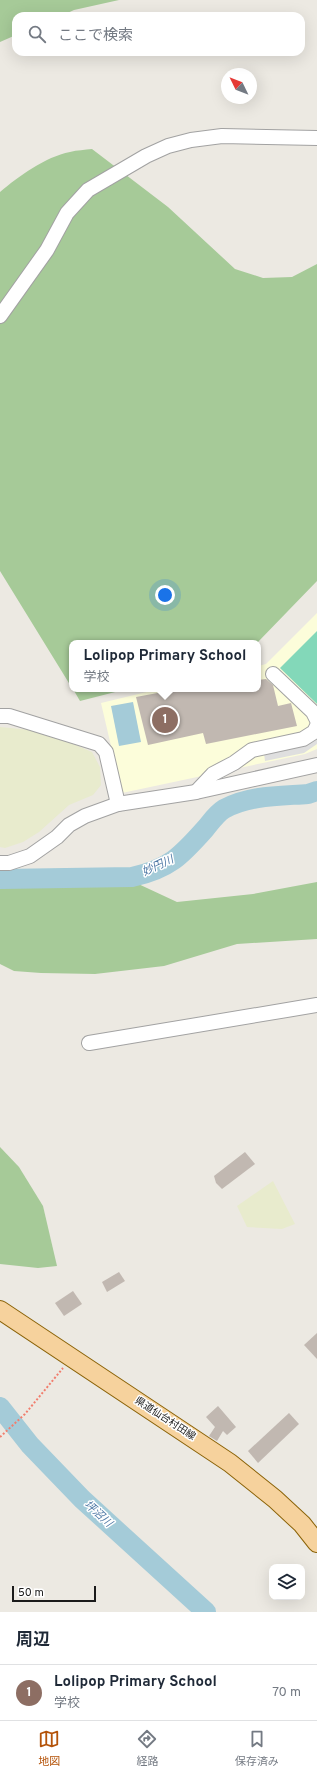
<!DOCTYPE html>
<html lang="ja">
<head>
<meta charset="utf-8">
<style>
	:root { --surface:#fff; --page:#f2f2f3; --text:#1f2937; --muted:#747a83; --line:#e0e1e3; --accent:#b45309 }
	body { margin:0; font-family:Overpass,"Noto Sans JP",sans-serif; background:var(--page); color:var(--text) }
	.controls { position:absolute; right:12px; bottom:12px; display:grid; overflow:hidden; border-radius:8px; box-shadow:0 4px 16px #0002 }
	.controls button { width:36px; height:36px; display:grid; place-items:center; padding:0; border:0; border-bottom:1px solid var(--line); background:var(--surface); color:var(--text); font:20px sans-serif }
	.compass { position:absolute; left:221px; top:68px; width:36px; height:36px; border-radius:50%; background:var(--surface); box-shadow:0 4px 16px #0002; rotate:313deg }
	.scale { position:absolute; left:12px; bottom:10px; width:84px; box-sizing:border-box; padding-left:4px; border:2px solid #1b1b1b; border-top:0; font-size:11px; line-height:14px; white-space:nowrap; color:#1b1b1b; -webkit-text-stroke:3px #fff; paint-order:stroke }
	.you { position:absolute; left:165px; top:595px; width:14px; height:14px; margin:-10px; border:3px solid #fff; border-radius:50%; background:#1a73e8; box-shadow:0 0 0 6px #1a73e833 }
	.badge { display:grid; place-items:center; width:26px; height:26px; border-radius:50%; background:var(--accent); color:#fff; font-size:13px; font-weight:700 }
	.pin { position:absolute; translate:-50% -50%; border:2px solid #fff; box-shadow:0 1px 4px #0006 }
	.popup { position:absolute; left:69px; top:640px; width:192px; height:52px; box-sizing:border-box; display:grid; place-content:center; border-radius:8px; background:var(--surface); filter:drop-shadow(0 1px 3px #0005); font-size:13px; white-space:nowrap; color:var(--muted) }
	.popup b { font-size:15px; color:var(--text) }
	.popup::after { content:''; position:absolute; left:50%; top:100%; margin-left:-8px; border:8px solid transparent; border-top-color:var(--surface) }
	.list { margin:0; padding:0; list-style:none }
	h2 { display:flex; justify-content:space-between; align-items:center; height:52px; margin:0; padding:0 16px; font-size:17px }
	h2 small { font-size:13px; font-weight:400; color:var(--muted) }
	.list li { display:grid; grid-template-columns:26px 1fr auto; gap:12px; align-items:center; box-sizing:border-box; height:56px; padding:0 16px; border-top:1px solid var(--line) }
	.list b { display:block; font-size:15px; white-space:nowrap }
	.list p { margin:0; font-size:13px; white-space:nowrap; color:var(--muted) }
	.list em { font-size:13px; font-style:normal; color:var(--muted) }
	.icon { flex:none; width:22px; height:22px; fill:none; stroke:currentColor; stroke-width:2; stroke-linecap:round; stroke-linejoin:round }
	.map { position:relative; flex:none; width:317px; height:1612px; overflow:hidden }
	.search { position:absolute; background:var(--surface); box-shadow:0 4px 16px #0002; left:12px; right:12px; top:12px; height:44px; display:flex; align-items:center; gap:10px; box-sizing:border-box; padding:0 14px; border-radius:12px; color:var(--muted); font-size:15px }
	.sheet { height:108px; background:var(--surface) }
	nav { display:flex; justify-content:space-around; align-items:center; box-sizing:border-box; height:56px; border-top:1px solid var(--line); background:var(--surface); font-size:11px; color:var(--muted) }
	nav a { display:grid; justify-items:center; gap:2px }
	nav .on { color:var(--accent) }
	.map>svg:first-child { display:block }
</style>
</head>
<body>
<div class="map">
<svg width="317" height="1612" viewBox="0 0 317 1612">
	<rect width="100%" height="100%" fill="#ece9e2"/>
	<polygon fill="#fcfdda" points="317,613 317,749 305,754 122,793 101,703 159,689 258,689 258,666 266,664"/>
	<g fill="#e8ebcd">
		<polygon points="0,727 31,730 59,738 92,752 100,767 101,785 93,795 69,805 39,832 23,842 5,848 0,847"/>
		<polygon points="273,1181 295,1224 282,1229 247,1227 237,1206"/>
	</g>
	<g fill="#a6ca98">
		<polygon points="0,0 119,0 74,10 61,16 16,16 16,35 0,42"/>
		<path d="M92 149 168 207 235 269 263 278 292 277 317 264V581L257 643H72V688L0 571V192C19 176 45 157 70 152 77 150 85 150 92 149Z"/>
		<polygon points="73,689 127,689 80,701"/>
		<polygon points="104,868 177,902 253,894 317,882 317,939 237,944 164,966 95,974 41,973 14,971 0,964 0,870"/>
		<polygon points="0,1147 19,1167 43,1206 57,1266 38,1268 0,1264"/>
	</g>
	<polygon fill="#83d8b9" points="317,631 317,704 280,668"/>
	<polygon fill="#dfdfdf" points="317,735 317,744 304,753 265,761 264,753"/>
	<polygon fill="#a4cbd8" points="133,702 141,742 119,746 111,706"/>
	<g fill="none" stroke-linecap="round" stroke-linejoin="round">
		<g stroke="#a4cbd8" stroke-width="20">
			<path d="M0 879 132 877C169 869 181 856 205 829 211 822 216 814 224 809 249 795 281 796 308 794L317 791"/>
			<polyline points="0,1407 30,1445 82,1499 206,1612"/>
		</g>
	</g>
	<g fill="#c1b8b1">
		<polygon points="266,679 273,685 278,706 291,703 297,726 206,744 203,733 148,745 136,697 179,689 196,689 197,692 214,689 258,689 258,680"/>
		<polygon points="245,1152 255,1164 222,1189 216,1183 214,1176"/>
		<polygon points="119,1272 125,1281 107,1292 102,1282"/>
		<polygon points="73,1291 82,1304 64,1316 55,1303"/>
		<polygon points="317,1333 317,1359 304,1345"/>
		<polygon points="218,1406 236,1427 227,1435 223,1431 217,1441 209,1436 215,1427 206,1417"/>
		<polygon points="289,1413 299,1424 258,1463 248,1451"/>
	</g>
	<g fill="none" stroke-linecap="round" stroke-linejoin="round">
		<defs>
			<g id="minor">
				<polyline points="0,316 47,250 67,213 88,190 146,156 168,146 191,140 222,136 317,138"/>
				<polyline points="273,674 313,712 317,720"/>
				<polyline points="0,716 9,716 99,744 106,752 118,804"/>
				<polyline points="196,792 213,774 234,763 252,750 303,739 314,732 317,726"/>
				<polyline points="0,863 9,863 30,856 57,837 69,825 85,816 118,804 196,792 317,765"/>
				<polyline points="89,1043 317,1005"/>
			</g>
			<polyline id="major" points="0,1310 230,1463 275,1499 302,1524 317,1543"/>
		</defs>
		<use href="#minor" stroke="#a2a2a2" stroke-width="16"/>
		<use href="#major" stroke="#8b6308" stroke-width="20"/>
		<polyline stroke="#f17e6e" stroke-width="2" stroke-dasharray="2 2" stroke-linecap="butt" points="0,1437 25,1414 63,1368"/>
		<use href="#minor" stroke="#fff" stroke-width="14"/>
		<use href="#major" stroke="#f6d29d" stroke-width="18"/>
	</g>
	<g text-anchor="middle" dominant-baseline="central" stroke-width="3" stroke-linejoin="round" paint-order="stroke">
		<g font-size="10" fill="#1b1b1b" stroke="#fff">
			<text transform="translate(165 1419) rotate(33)">県道仙台村田線</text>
		</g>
		<g font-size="11" font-style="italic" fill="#4e78a5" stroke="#fff">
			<text transform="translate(158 866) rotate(-25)">妙円川</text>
			<text transform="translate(98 1514) rotate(42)">坪沼川</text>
		</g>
	</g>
</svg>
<div class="controls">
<button><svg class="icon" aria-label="layers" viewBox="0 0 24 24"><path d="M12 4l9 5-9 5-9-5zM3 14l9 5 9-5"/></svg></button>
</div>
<svg class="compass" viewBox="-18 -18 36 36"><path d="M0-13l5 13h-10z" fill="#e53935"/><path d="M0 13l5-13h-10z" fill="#747a83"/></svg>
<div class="scale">50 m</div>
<div class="you"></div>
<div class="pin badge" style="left:165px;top:720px;background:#8d6e63">1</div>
<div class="popup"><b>Lolipop Primary School</b>学校</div>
<div class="search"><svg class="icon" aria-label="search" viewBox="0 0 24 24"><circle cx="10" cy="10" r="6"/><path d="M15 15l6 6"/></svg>ここで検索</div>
</div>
<section class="sheet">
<h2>周辺<small></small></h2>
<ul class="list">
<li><span class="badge" style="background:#8d6e63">1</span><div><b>Lolipop Primary School</b><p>学校</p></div><em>70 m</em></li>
</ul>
</section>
<nav>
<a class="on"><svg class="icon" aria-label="map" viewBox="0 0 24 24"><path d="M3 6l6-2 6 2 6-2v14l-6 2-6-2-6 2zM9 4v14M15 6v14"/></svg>地図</a>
<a><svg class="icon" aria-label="directions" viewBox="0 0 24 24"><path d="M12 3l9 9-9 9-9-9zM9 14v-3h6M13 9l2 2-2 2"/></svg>経路</a>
<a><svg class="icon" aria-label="saved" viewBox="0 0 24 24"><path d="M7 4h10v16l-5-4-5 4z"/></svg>保存済み</a>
</nav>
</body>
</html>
